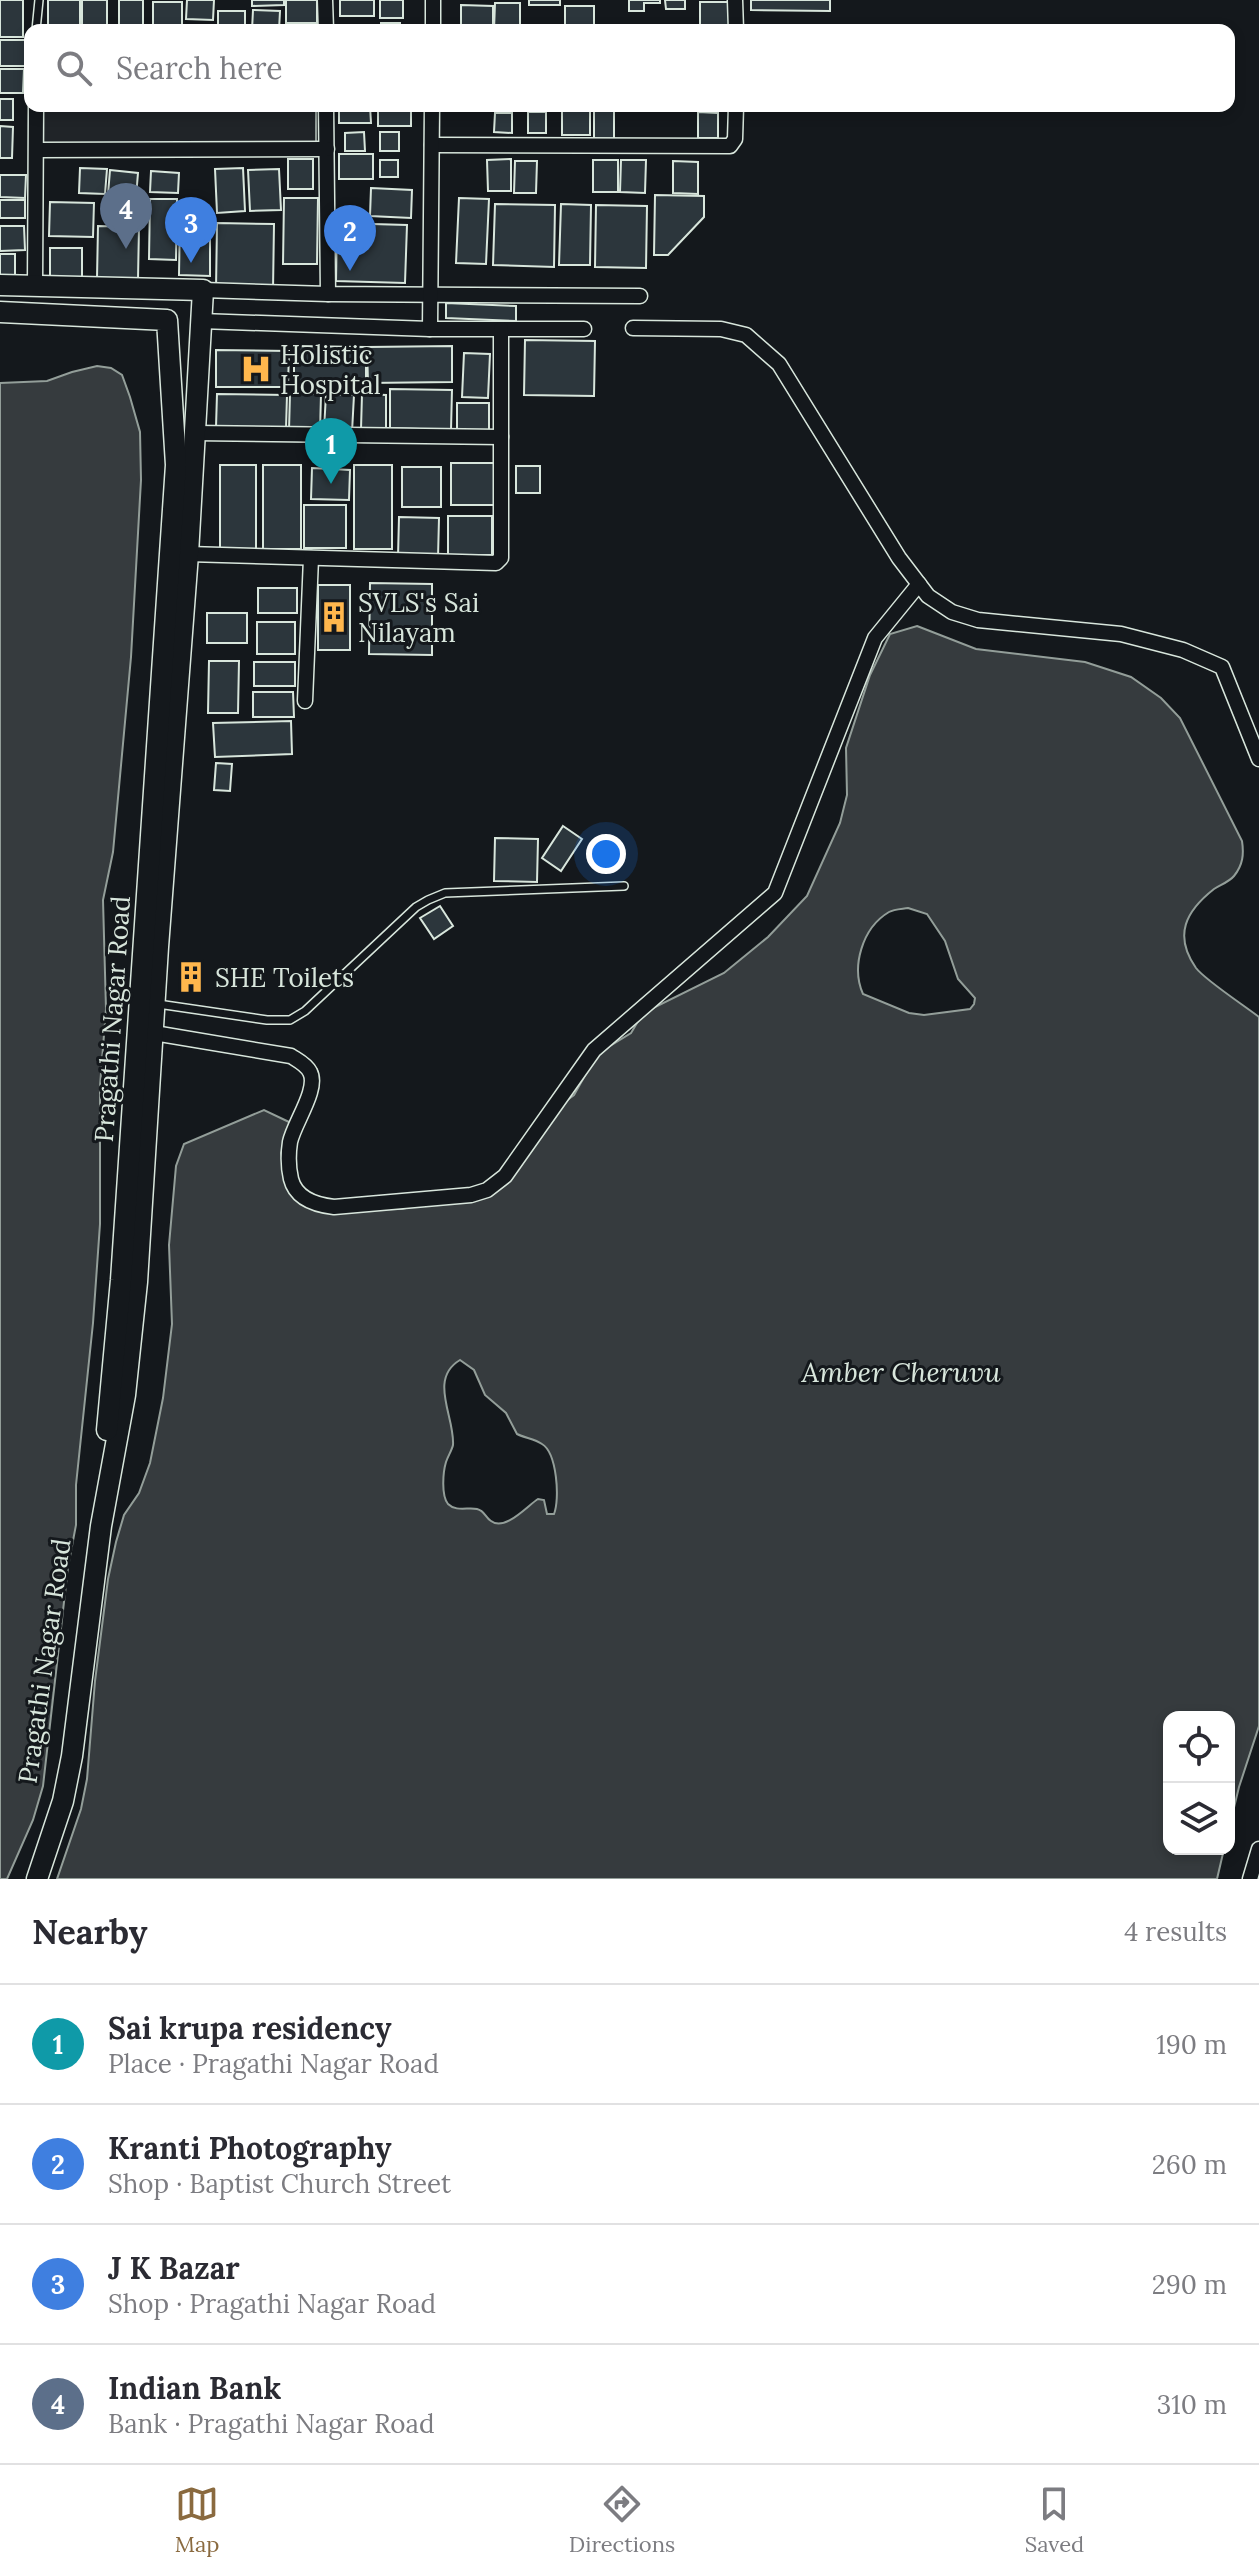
<!DOCTYPE html>
<html lang="en">
<head>
<meta charset="utf-8">
<style>
	:root { --surface:#fff; --page:#f2f2f3; --text:#2b2b33; --muted:#7c7c81; --line:#e1e1e2; --accent:#8a6a3f }
	body { margin:0; font-family:Lora,serif; background:var(--page); color:var(--text) }
	.controls { position:absolute; right:24px; bottom:24px; display:grid; overflow:hidden; border-radius:16px; box-shadow:0 4px 12px #0003 }
	.controls button { width:72px; height:72px; display:grid; place-items:center; padding:0; border:0; border-bottom:2px solid var(--line); background:var(--surface); color:var(--text); font:40px sans-serif }
	.you { position:absolute; left:606px; top:854px; width:28px; height:28px; margin:-20px; border:6px solid #fff; border-radius:50%; background:#1a73e8; box-shadow:0 0 0 12px #1a73e833 }
	.badge { display:grid; place-items:center; width:52px; height:52px; border-radius:50%; background:var(--accent); color:#fff; font-size:26px; font-weight:700 }
	.pin { position:absolute; translate:-50% -66px; filter:drop-shadow(0 2px 4px #0008) }
	.pin::after { content:''; position:absolute; top:42px; width:28px; height:24px; background:inherit; clip-path:polygon(0 0,100% 0,50% 100%) }
	.list { margin:0; padding:0; list-style:none }
	h2 { display:flex; justify-content:space-between; align-items:center; height:104px; margin:0; padding:0 32px; font-size:34px }
	h2 small { font-size:26px; font-weight:400; color:var(--muted) }
	.list li { display:grid; grid-template-columns:52px 1fr auto; gap:24px; align-items:center; box-sizing:border-box; height:120px; padding:0 32px; border-top:2px solid var(--line) }
	.list b { display:block; font-size:30px; white-space:nowrap }
	.list p { margin:0; font-size:26px; white-space:nowrap; color:var(--muted) }
	.list em { font-size:26px; font-style:normal; color:var(--muted) }
	.icon { flex:none; width:44px; height:44px; fill:none; stroke:currentColor; stroke-width:2; stroke-linecap:round; stroke-linejoin:round }
	.map { position:relative; flex:none; width:1259px; height:1879px; overflow:hidden }
	.search { position:absolute; background:var(--surface); box-shadow:0 4px 12px #0003; left:24px; right:24px; top:24px; height:88px; display:flex; align-items:center; gap:20px; box-sizing:border-box; padding:0 28px; border-radius:16px; color:var(--muted); font-size:30px }
	.sheet { height:584px; background:var(--surface) }
	nav { display:flex; justify-content:space-around; align-items:center; box-sizing:border-box; height:112px; border-top:2px solid var(--line); background:var(--surface); font-size:22px; color:var(--muted) }
	nav a { display:grid; justify-items:center; gap:4px }
	nav .on { color:var(--accent) }
	.map>svg:first-child { display:block }
</style>
</head>
<body>
<div class="map">
<svg width="1259" height="1879" viewBox="0 0 1259 1879">
	<rect width="100%" height="100%" fill="#14181c"/>
	<polygon fill="#202428" stroke="#939e99" stroke-width="2" points="43,106 316,106 316,144 43,143"/>
	<g fill="#363b3e" stroke="#939e99" stroke-width="2" fill-rule="evenodd">
		<polygon points="97,366 111,368 122,375 130,397 140,432 141,480 131,657 113,852 103,900 106,1009 100,1086 100,1224 93,1323 76,1485 76,1525 68,1567 43,1786 33,1820 7,1879 0,1879 0,383 47,381 72,372"/>
		<path d="M917 626 976 649 1085 662 1131 677 1161 698 1180 718 1242 841C1244 854 1243 865 1234 876 1229 882 1220 885 1214 889 1186 911 1173 935 1196 968 1205 980 1245 1006 1259 1017V1726L1239 1787 1229 1828V1717H1169V1849H1224L1217 1879H57L81 1809 87 1779 95 1681 108 1579 116 1542 124 1515 139 1493 150 1463 163 1398 172 1324 169 1245 176 1166 184 1144 264 1110 289 1122V1131L281 1153 290 1192 315 1210 402 1209 505 1184 558 1107 574 1095 597 1054 631 1033 643 1013 724 973 768 937 807 896 840 823 847 795 846 748 870 675 890 634ZM908 908 927 914 945 941 958 979 975 998 974 1004 970 1009 924 1015 909 1013 863 994C851 967 862 928 889 912 894 909 902 909 908 908ZM460 1360 474 1370 485 1395 506 1413 517 1434C525 1438 535 1439 542 1444 557 1453 560 1499 554 1514H547L544 1500 538 1499C528 1505 505 1532 491 1521 485 1517 485 1511 477 1509 468 1507 456 1512 448 1504 441 1495 443 1472 446 1462 448 1456 452 1450 453 1445 455 1417 428 1379 460 1360Z"/>
	</g>
	<g fill="#2c363c" stroke="#d8e6dc" stroke-width="2">
		<rect x="0" y="0" width="23" height="37"/>
		<rect x="48" y="0" width="32" height="30"/>
		<rect x="82" y="0" width="25" height="30"/>
		<rect x="119" y="0" width="24" height="29"/>
		<polygon points="187,0 214,0 213,20 186,19"/>
		<polygon points="252,0 284,0 284,5 252,6"/>
		<rect x="286" y="0" width="31" height="23"/>
		<rect x="340" y="0" width="34" height="16"/>
		<rect x="380" y="0" width="23" height="18"/>
		<rect x="529" y="0" width="31" height="5"/>
		<polygon points="629,0 660,0 660,3 644,3 644,11 629,11"/>
		<polygon points="665,0 685,0 685,9 666,9"/>
		<polygon points="751,0 830,0 830,11 751,10"/>
		<rect x="153" y="2" width="29" height="28"/>
		<rect x="700" y="2" width="31" height="28"/>
		<polygon points="495,3 520,3 520,30 494,30"/>
		<polygon points="461,5 493,6 493,30 461,30"/>
		<rect x="565" y="6" width="29" height="24"/>
		<polygon points="253,10 280,11 279,30 252,30"/>
		<rect x="218" y="11" width="27" height="19"/>
		<rect x="381" y="23" width="19" height="7"/>
		<rect x="0" y="40" width="25" height="26"/>
		<polygon points="0,69 24,69 23,93 0,93"/>
		<rect x="0" y="99" width="13" height="21"/>
		<polygon points="339,106 370,106 371,123 339,123"/>
		<rect x="378" y="106" width="33" height="20"/>
		<rect x="562" y="106" width="28" height="29"/>
		<rect x="594" y="106" width="20" height="35"/>
		<rect x="528" y="112" width="18" height="21"/>
		<polygon points="698,112 718,113 718,138 698,138"/>
		<polygon points="495,113 512,113 512,133 494,132"/>
		<polygon points="0,126 13,127 12,158 0,158"/>
		<polygon points="364,132 365,151 345,151 345,133"/>
		<rect x="380" y="132" width="19" height="19"/>
		<rect x="339" y="154" width="34" height="25"/>
		<rect x="288" y="159" width="25" height="30"/>
		<polygon points="511,159 511,191 488,191 487,160"/>
		<rect x="380" y="160" width="18" height="17"/>
		<rect x="593" y="160" width="25" height="32"/>
		<polygon points="621,160 646,160 645,193 620,192"/>
		<polygon points="515,161 537,161 536,193 514,193"/>
		<polygon points="673,161 698,162 698,194 673,193"/>
		<polygon points="80,168 107,169 105,194 79,193"/>
		<polygon points="243,168 245,211 217,213 215,169"/>
		<polygon points="279,169 281,210 250,211 248,170"/>
		<polygon points="110,170 138,173 134,221 106,219"/>
		<polygon points="151,171 179,173 178,193 150,192"/>
		<polygon points="0,175 26,175 25,198 0,197"/>
		<polygon points="371,188 412,190 411,218 370,216"/>
		<polygon points="655,195 704,196 704,217 668,255 654,255"/>
		<polygon points="284,198 318,198 317,264 283,264"/>
		<polygon points="459,198 489,199 486,264 456,263"/>
		<polygon points="150,199 177,199 176,260 149,259"/>
		<rect x="0" y="200" width="25" height="18"/>
		<polygon points="50,202 94,203 93,237 49,236"/>
		<polygon points="495,204 555,205 554,267 493,265"/>
		<polygon points="561,204 591,205 590,265 559,265"/>
		<polygon points="596,205 647,206 646,268 595,267"/>
		<polygon points="180,217 210,217 210,276 179,275"/>
		<polygon points="217,223 274,224 273,290 216,289"/>
		<polygon points="337,223 407,225 405,283 336,281"/>
		<polygon points="0,226 24,226 25,250 0,251"/>
		<polygon points="98,226 139,227 138,279 97,278"/>
		<rect x="50" y="248" width="32" height="33"/>
		<rect x="0" y="254" width="15" height="27"/>
		<polygon points="446,303 516,306 516,321 446,318"/>
		<polygon points="525,340 595,341 594,396 524,395"/>
		<polygon points="294,346 366,347 366,383 294,382"/>
		<polygon points="452,346 452,382 368,383 367,347"/>
		<polygon points="216,350 289,351 288,387 216,387"/>
		<polygon points="464,353 490,354 488,398 462,397"/>
		<polygon points="390,389 452,390 451,430 390,428"/>
		<polygon points="290,393 321,394 320,432 289,430"/>
		<polygon points="217,394 287,395 286,429 216,427"/>
		<polygon points="326,394 354,395 352,432 324,430"/>
		<polygon points="362,394 386,395 386,429 361,429"/>
		<rect x="457" y="403" width="32" height="30"/>
		<rect x="451" y="463" width="43" height="42"/>
		<rect x="220" y="465" width="36" height="85"/>
		<rect x="263" y="465" width="38" height="84"/>
		<rect x="354" y="465" width="38" height="84"/>
		<rect x="516" y="466" width="24" height="27"/>
		<rect x="402" y="467" width="39" height="40"/>
		<polygon points="312,468 350,470 349,500 311,499"/>
		<rect x="304" y="505" width="42" height="43"/>
		<rect x="448" y="516" width="44" height="39"/>
		<polygon points="399,517 439,518 438,558 398,557"/>
		<polygon points="370,583 432,584 432,655 369,654"/>
		<rect x="318" y="585" width="32" height="65"/>
		<rect x="258" y="588" width="39" height="25"/>
		<rect x="207" y="613" width="40" height="30"/>
		<rect x="257" y="622" width="38" height="32"/>
		<polygon points="209,661 239,661 238,713 208,713"/>
		<rect x="254" y="662" width="41" height="24"/>
		<polygon points="253,692 293,692 294,717 253,717"/>
		<polygon points="291,721 292,754 215,757 213,723"/>
		<polygon points="216,763 232,764 230,791 214,790"/>
		<polygon points="563,826 582,839 561,871 542,858"/>
		<polygon points="495,838 538,839 537,882 494,881"/>
		<polygon points="440,906 453,926 434,939 420,918"/>
		<polygon points="186,963 200,965 197,990 183,988"/>
	</g>
	<g fill="none" stroke-linecap="round" stroke-linejoin="round">
		<defs>
			<g id="service">
				<polyline points="36,30 39,0"/>
				<polyline points="158,1004 267,1020 290,1020 305,1011 416,907 428,900 445,893 624,886"/>
			</g>
			<g id="minor">
				<polyline points="325,0 326,30"/>
				<polyline points="735,0 736,30"/>
				<polyline points="433,30 433,0"/>
				<polyline points="326,106 328,294"/>
				<polyline points="432,145 730,146 735,139 736,106"/>
				<polyline points="37,150 327,149"/>
				<polyline points="35,286 36,106"/>
				<polyline points="203,290 328,294 640,296"/>
				<polyline points="201,321 430,329 584,329"/>
				<polyline points="633,328 721,329 746,335 779,364 899,558 928,596 952,612 978,620 1121,634 1183,650 1222,667 1259,759"/>
				<polyline points="430,329 432,106"/>
				<polyline points="194,433 501,437"/>
				<polyline points="188,554 496,563 501,558 501,329"/>
				<polyline points="305,701 311,558"/>
				<path d="M154 1033 291 1056C297 1060 306 1064 310 1072 319 1089 294 1123 290 1142 288 1155 288 1166 291 1179 296 1199 316 1205 334 1207L471 1195 487 1190 505 1176 594 1050 775 893 875 638 919 584"/>
				<polyline points="1250,1879 1259,1849"/>
			</g>
			<g id="secondary">
				<polyline points="0,285 203,290 188,554 158,947 137,1282 125,1395 101,1526 72,1756 63,1801 37,1879"/>
				<polyline points="0,312 167,320 176,465 121,1280 107,1430"/>
			</g>
		</defs>
		<use href="#service" stroke="#d8e6dc" stroke-width="10"/>
		<use href="#minor" stroke="#d8e6dc" stroke-width="17"/>
		<use href="#secondary" stroke="#d8e6dc" stroke-width="23"/>
		<use href="#service" stroke="#14181c" stroke-width="7"/>
		<use href="#minor" stroke="#14181c" stroke-width="14"/>
		<use href="#secondary" stroke="#14181c" stroke-width="20"/>
	</g>
	<defs>
		<symbol id="hospital-bare" viewBox="-9 -9 18 18"><path d="M-5-5h3v3.5h4V-5h3V5h-3V1.5h-4V5h-3Z" fill="#ffb74d" stroke="#14181c" stroke-width="2.5" paint-order="stroke"/></symbol>
		<symbol id="building-bare" viewBox="-9 -9 18 18"><path d="M-4-6H4V6H1V3H-1V6H-4ZM-2.5-4.3h1.7v1.8h-1.7ZM.8-4.3h1.7v1.8H.8ZM-2.5-1h1.7V.8h-1.7ZM.8-1h1.7V.8H.8Z" fill="#ffb74d" stroke="#14181c" stroke-width="2.5" paint-order="stroke"/></symbol>
	</defs>
	<g fill-rule="evenodd">
		<use href="#hospital-bare" x="234" y="347" width="44" height="44"/>
		<use href="#building-bare" x="312" y="595" width="44" height="44"/>
		<use href="#building-bare" x="169" y="955" width="44" height="44"/>
	</g>
	<g text-anchor="middle" dominant-baseline="central" stroke-width="6" stroke-linejoin="round" paint-order="stroke">
		<g font-size="26" fill="#d8e6dc" stroke="#14181c" text-anchor="start">
			<text x="280" y="354">Holistic<tspan x="280" dy="30">Hospital</tspan></text>
			<text x="358" y="602">SVLS's Sai<tspan x="358" dy="30">Nilayam</tspan></text>
			<text x="215" y="977">SHE Toilets</text>
		</g>
		<g font-size="26" fill="#d8e6dc" stroke="#14181c">
			<text transform="translate(112 1019) rotate(-86)">Pragathi Nagar Road</text>
			<text transform="translate(44 1661) rotate(-82)">Pragathi Nagar Road</text>
		</g>
		<g font-size="28" font-style="italic" fill="#d8e6dc" stroke="#14181c">
			<text x="901" y="1372">Amber Cheruvu</text>
		</g>
	</g>
</svg>
<div class="controls">
<button><svg class="icon" aria-label="locate" viewBox="0 0 24 24"><circle cx="12" cy="12" r="6"/><path d="M12 2v4M12 18v4M2 12h4M18 12h4"/></svg></button>
<button><svg class="icon" aria-label="layers" viewBox="0 0 24 24"><path d="M12 4l9 5-9 5-9-5zM3 14l9 5 9-5"/></svg></button>
</div>
<div class="you"></div>
<div class="pin badge" style="left:331px;top:484px;background:#0f9aa8">1</div>
<div class="pin badge" style="left:350px;top:271px;background:#3f7fe0">2</div>
<div class="pin badge" style="left:191px;top:263px;background:#3f7fe0">3</div>
<div class="pin badge" style="left:126px;top:249px;background:#5c6f8a">4</div>
<div class="search"><svg class="icon" aria-label="search" viewBox="0 0 24 24"><circle cx="10" cy="10" r="6"/><path d="M15 15l6 6"/></svg>Search here</div>
</div>
<section class="sheet">
<h2>Nearby<small>4 results</small></h2>
<ul class="list">
<li><span class="badge" style="background:#0f9aa8">1</span><div><b>Sai krupa residency</b><p>Place · Pragathi Nagar Road</p></div><em>190 m</em></li>
<li><span class="badge" style="background:#3f7fe0">2</span><div><b>Kranti Photography</b><p>Shop · Baptist Church Street</p></div><em>260 m</em></li>
<li><span class="badge" style="background:#3f7fe0">3</span><div><b>J K Bazar</b><p>Shop · Pragathi Nagar Road</p></div><em>290 m</em></li>
<li><span class="badge" style="background:#5c6f8a">4</span><div><b>Indian Bank</b><p>Bank · Pragathi Nagar Road</p></div><em>310 m</em></li>
</ul>
</section>
<nav>
<a class="on"><svg class="icon" aria-label="map" viewBox="0 0 24 24"><path d="M3 6l6-2 6 2 6-2v14l-6 2-6-2-6 2zM9 4v14M15 6v14"/></svg>Map</a>
<a><svg class="icon" aria-label="directions" viewBox="0 0 24 24"><path d="M12 3l9 9-9 9-9-9zM9 14v-3h6M13 9l2 2-2 2"/></svg>Directions</a>
<a><svg class="icon" aria-label="saved" viewBox="0 0 24 24"><path d="M7 4h10v16l-5-4-5 4z"/></svg>Saved</a>
</nav>
</body>
</html>
